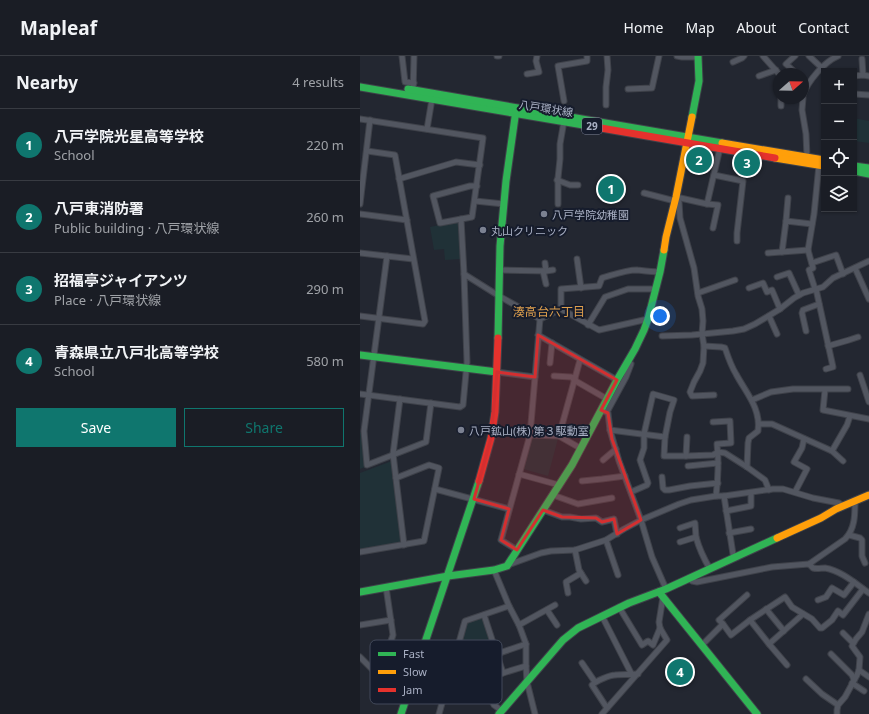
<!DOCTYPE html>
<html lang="en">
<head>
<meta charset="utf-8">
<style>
	:root { --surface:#1a1d25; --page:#23262d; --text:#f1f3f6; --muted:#9fa2a7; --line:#383b42; --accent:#0f766e }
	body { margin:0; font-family:"Noto Sans","Noto Sans JP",sans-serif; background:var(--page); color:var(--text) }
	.controls { position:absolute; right:12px; top:12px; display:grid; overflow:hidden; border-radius:0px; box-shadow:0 1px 3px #0004 }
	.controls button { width:36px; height:36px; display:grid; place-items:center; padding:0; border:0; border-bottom:1px solid var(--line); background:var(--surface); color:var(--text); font:20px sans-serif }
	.compass { position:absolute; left:413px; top:12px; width:36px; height:36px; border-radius:50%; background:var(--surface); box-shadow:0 1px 3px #0004; rotate:70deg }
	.you { position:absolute; left:300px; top:260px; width:14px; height:14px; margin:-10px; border:3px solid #fff; border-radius:50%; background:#1a73e8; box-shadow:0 0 0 6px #1a73e833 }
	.badge { display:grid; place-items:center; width:26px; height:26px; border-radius:50%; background:var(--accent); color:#fff; font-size:13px; font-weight:700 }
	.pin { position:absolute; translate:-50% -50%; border:2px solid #fff; box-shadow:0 1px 4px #0006 }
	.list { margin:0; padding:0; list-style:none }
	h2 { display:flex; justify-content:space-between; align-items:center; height:52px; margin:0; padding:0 16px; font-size:17px }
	h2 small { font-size:13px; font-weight:400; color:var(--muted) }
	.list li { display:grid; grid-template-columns:26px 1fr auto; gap:12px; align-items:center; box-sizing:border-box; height:72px; padding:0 16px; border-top:1px solid var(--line) }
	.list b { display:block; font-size:15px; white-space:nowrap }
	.list p { margin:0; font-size:13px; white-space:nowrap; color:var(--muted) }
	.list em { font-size:13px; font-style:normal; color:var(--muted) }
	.actions { display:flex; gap:8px; padding:12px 16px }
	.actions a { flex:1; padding:9px 0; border:1px solid var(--accent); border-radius:0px; text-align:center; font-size:14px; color:var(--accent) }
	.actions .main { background:var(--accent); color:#fff }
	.icon { flex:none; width:22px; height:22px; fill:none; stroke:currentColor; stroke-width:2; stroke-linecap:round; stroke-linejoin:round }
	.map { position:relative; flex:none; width:509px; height:658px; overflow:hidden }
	header { display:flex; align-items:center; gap:24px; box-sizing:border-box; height:56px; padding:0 20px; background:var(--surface); border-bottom:1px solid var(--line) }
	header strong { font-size:19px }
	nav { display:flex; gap:22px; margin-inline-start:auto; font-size:14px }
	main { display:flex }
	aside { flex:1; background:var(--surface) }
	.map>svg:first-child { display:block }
</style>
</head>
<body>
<header>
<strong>Mapleaf</strong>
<nav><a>Home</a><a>Map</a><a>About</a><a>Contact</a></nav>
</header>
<main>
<aside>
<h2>Nearby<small>4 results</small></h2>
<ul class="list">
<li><span class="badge">1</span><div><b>八戸学院光星高等学校</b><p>School</p></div><em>220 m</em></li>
<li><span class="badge">2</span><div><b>八戸東消防署</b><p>Public building · 八戸環状線</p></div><em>260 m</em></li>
<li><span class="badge">3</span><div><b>招福亭ジャイアンツ</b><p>Place · 八戸環状線</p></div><em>290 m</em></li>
<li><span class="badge">4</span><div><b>青森県立八戸北高等学校</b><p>School</p></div><em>580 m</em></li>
</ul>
<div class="actions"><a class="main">Save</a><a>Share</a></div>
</aside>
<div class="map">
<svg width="509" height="658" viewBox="0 0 509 658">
	<rect width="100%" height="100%" fill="#232731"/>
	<g fill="#203137">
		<polygon points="494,62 509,65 509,87 494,85"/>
		<polygon points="98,165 100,167 101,203 85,204 84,193 74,194 70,171"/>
		<polygon points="0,376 2,378 5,411 0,413"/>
		<polygon points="173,381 198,383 188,420 163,413 171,382"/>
		<polygon points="32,405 42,486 41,488 0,494 0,417"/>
		<polygon points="124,559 137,598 122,603 97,595 105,565"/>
	</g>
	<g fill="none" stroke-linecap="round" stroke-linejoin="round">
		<defs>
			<g id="street">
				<polyline points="42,0 45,26 54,27"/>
				<polyline points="137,0 139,0"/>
				<polyline points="317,0 322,1 338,1"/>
				<polyline points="403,0 419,18"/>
				<polyline points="435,0 426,8 437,18"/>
				<polyline points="449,0 462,12"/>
				<polyline points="502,3 503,19"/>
				<polyline points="373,6 382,2 384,0"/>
				<polyline points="167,18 179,16 176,5 177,0"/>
				<polyline points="399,20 416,14"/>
				<polyline points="494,20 503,19 509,20"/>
				<polyline points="268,33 292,32 299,0"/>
				<polyline points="53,37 54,0"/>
				<polyline points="494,38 509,39"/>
				<path d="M443 39C448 25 464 6 478 0"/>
				<polyline points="443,42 442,54 446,78 447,101"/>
				<polyline points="204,45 198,10 227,5 227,0"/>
				<polyline points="246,49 246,31 248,14 247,0"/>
				<polyline points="421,50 421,42"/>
				<polyline points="0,63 123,82 112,161 80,167 73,140 110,130 117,130"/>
				<polyline points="67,73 72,43"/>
				<polyline points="354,119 383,125 377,177 377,185"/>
				<polyline points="39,123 96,106 120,109"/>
				<polyline points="197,124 210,129 218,129"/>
				<polyline points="284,137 315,145"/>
				<polyline points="316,141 319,146 320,162 334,212 338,240 342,253 343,265 342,278 344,290 343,307 340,315 334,326 330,336 332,340 354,339"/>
				<polyline points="316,141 347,148 360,92"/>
				<polyline points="115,145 144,148"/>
				<polyline points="0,148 10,64"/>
				<polyline points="198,148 198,122 200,103 200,88 204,65"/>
				<polyline points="347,148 358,149 353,172"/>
				<polyline points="0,158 47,164"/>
				<polyline points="101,163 104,218"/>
				<polyline points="426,165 428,142"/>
				<polyline points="422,196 426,165 452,168"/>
				<polyline points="0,197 53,203"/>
				<polyline points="408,197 448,194"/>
				<polyline points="27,200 4,375 7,409 66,386 71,347"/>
				<polyline points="217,203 221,232"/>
				<polyline points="185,207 186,215"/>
				<polyline points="452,207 476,199 483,218"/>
				<polyline points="495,212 509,243"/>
				<polyline points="140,214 186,215 193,214"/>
				<polyline points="183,215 186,228"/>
				<polyline points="417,221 429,217 439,239"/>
				<polyline points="389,232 403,227 407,236 412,234 420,253"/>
				<polyline points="455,233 449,214 453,212 448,194 454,158 459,109"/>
				<polyline points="456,233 473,311 466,313"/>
				<polyline points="338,237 375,224"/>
				<path d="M201 253V233L239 230 242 222C253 219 265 214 277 214 285 215 292 216 300 216"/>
				<polyline points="0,260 63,268 65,265 35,99 7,95"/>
				<polyline points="409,260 417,278"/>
				<polyline points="228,269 245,241 268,233 296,233"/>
				<polyline points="446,275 442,257 443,254 459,248"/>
				<polyline points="178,279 257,324"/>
				<polyline points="302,280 332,279 373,275 384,273 395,268 420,253 434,242 443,237 463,231 473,222 509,205"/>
				<path d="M344 290 361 291 365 292C368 301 371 310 376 318 386 337 401 352 398 375L389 382 388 387 387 411"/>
				<polyline points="468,290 489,284 498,281"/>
				<polyline points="190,307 192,287"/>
				<polyline points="137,316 175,321"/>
				<polyline points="500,319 509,346"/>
				<polyline points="194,320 211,321 215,323"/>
				<polyline points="214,324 247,343"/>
				<polyline points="465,334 463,354 509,363"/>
				<polyline points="0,338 100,351 103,349 107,306 104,218 139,240 180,263 201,253 239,274 288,263"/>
				<polyline points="40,343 33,398 44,489"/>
				<polyline points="392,344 411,336 433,333 488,333"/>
				<polyline points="241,354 248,357 250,374 259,405 281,464 292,501 306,533"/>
				<polyline points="248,354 266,321 271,308 267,306"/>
				<path d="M353 366 370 365 371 387 357 388C359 405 358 423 356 440"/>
				<polyline points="399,368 412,368 472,395 483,405"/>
				<polyline points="250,374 305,381 304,400 326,400 353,399 358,396 365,397 387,411 405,424 409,434"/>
				<polyline points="170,379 199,380 220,392"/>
				<polyline points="199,380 220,304"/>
				<polyline points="472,395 487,369 490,360"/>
				<polyline points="326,400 327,381"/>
				<polyline points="243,404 256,393"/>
				<polyline points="328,410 358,407"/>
				<polyline points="159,418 199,429"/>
				<polyline points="302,421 303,432 305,434 309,434 330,430 358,427"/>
				<polyline points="222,425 242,423 265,420"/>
				<polyline points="75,433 149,453"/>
				<polyline points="271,436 287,429 288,427 280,404 284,392 284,378 293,338 314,344 310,356 305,381"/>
				<polyline points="435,436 447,413 434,406 442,392 444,383"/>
				<polyline points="193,439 218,448 252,442"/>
				<polyline points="364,440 373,498 374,502"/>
				<polyline points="183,454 202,461 210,461 221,463 236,462 242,466 254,463 257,478"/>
				<polyline points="366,455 391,450 391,437"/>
				<polyline points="320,472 335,467 336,481"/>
				<polyline points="369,477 391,473"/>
				<polyline points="489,479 500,482 502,484 502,500 505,507"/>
				<polyline points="246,484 258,519"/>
				<path d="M320 486 336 481C339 492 344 503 350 513"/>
				<polyline points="157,494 141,484 170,379 180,263"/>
				<polyline points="215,494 219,514 226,525"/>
				<polyline points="0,496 64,485 79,412 69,409 36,422"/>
				<path d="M449 508 485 483C495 473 495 459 495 445"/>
				<polyline points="148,509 181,497 191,495 215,494 246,484 264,473 281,464 319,448 331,444 356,440 364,440 413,433 423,433 453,442 479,447 483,450"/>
				<polyline points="134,514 149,550 159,569 166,588 166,610 167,626 175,658"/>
				<path d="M329 522 332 525 337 526 412 511 449 508 453 512C457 513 461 512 465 512 482 515 496 528 509 537"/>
				<polyline points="208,537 206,526 221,517"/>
				<polyline points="458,544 466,541 472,532 484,539 494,526"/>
				<polyline points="259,551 282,589 288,585 293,589 300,572"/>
				<polyline points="406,553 424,575"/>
				<polyline points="187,554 197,569"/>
				<polyline points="124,559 143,617"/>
				<polyline points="242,560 272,619"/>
				<polyline points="390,564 409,588 443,558"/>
				<polyline points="363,568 359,564 387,539"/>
				<polyline points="0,569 31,564"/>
				<polyline points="159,569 195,549"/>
				<polyline points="483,577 493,587"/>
				<polyline points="409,588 427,609"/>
				<polyline points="30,589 93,610"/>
				<polyline points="342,589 363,568 371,579 390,564 425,541 432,551 452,563 460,572 462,572 472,564 478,555 483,559 503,533"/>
				<polyline points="97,595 122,603 166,588"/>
				<polyline points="471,598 492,619 494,624"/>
				<polyline points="0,601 15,616 20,617 33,579 26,531"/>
				<polyline points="122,603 123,628 134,649 142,655"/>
				<polyline points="222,607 235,626"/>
				<polyline points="499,614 509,621"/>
				<polyline points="123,622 143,617 166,610"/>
				<polyline points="446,623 462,638 478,649"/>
				<polyline points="492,627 504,635"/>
				<path d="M247 652 232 629C236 625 250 619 255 619 263 618 270 619 278 618"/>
				<polyline points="79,658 105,565 149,550"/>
				<polyline points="242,658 307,584 300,572 299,566 303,541"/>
				<polyline points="477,658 477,654 478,649 485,641 497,619 499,614 500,601 492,590 496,583 502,576 509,558"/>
			</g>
			<g id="fast">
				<polyline points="0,31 241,72"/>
				<polyline points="48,33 362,87"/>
				<polyline points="332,61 339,25 338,0"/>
				<polyline points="494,110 509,112"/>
				<polyline points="494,115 509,118"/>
				<polyline points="138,282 140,190 146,125 156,54"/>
				<polyline points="0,299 137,316"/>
				<polyline points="0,536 88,520 134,514 147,510 212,409 257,324 275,293 284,274 288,263 300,216 304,194"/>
				<polyline points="299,536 397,658"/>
				<polyline points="41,658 119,425"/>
				<polyline points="139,658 203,584 218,572 269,547 306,533 417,482"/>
			</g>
			<g id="slow">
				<polyline points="362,87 464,104"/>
				<polyline points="415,102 464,110"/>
				<polyline points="304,194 306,181 316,141 332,61"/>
				<polyline points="417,482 461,462 476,453 509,439"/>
			</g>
			<g id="jam">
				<polyline points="241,72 415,102"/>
				<polyline points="119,425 131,382 135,356 138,282"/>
			</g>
		</defs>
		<use href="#street" stroke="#3f424a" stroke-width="7"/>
		<use href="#fast" stroke="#3f424a" stroke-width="9"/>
		<use href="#slow" stroke="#3f424a" stroke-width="9"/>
		<use href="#jam" stroke="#3f424a" stroke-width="9"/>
		<use href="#street" stroke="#525660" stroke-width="5"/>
		<use href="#fast" stroke="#30b455" stroke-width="7"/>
		<use href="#slow" stroke="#ff9f0a" stroke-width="7"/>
		<use href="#jam" stroke="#e5322d" stroke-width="7"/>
	</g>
	<path fill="#d42f30" fill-opacity="0.2" stroke="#d42f30" stroke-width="3" stroke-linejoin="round" d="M178 279 257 324 241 354 248 357 252 383 281 464 257 478 254 463 242 466 236 462 202 461 183 454 157 494 141 484 149 453 114 443 131 382 137 316 175 321Z"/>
	<g fill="#7b8191" stroke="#161c2c" stroke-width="1.5">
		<circle cx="184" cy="158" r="4"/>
		<circle cx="123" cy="174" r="4"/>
		<circle cx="101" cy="374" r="4"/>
	</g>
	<g text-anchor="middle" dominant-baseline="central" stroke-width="4" stroke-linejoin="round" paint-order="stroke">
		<rect fill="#161c2c" stroke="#7e8497" stroke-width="1" x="222" y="62" width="20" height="16" rx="3"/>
		<g font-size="10" font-weight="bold" fill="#aab1c5">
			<text x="232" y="70">29</text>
		</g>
		<g font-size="11" fill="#aab1c5" stroke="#161c2c">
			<text transform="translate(186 52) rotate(9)">八戸環状線</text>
		</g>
		<g font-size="11" fill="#aab1c5" stroke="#161c2c" text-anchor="start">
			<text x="192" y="158">八戸学院幼稚園</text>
			<text x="131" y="174">丸山クリニック</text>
			<text x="109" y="374">八戸鉱山(株) 第３駆動室</text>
		</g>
		<g font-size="12" fill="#dd9f4d" stroke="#161c2c">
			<text x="189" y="255">湊高台六丁目</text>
		</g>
	</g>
	<rect x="10" y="584" width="132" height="64" rx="6" fill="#161c2c" stroke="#42495a" stroke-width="1"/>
	<rect x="18" y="596" width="18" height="4" fill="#30b455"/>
	<rect x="18" y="614" width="18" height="4" fill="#ff9f0a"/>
	<rect x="18" y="632" width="18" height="4" fill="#e5322d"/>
	<g font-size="11" fill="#aab1c5">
		<text x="43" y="602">Fast</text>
		<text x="43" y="620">Slow</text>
		<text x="43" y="638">Jam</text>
	</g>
</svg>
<div class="controls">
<button>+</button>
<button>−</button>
<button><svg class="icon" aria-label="locate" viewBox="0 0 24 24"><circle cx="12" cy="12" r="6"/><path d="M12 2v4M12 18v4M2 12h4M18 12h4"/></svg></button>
<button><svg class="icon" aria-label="layers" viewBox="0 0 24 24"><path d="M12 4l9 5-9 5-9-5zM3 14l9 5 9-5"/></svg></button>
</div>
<svg class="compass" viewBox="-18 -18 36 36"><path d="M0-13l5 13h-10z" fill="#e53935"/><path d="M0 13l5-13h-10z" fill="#9fa2a7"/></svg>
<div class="you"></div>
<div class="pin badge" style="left:251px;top:133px">1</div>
<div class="pin badge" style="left:339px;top:104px">2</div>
<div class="pin badge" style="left:387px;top:107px">3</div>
<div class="pin badge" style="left:320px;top:616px">4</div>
</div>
</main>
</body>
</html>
